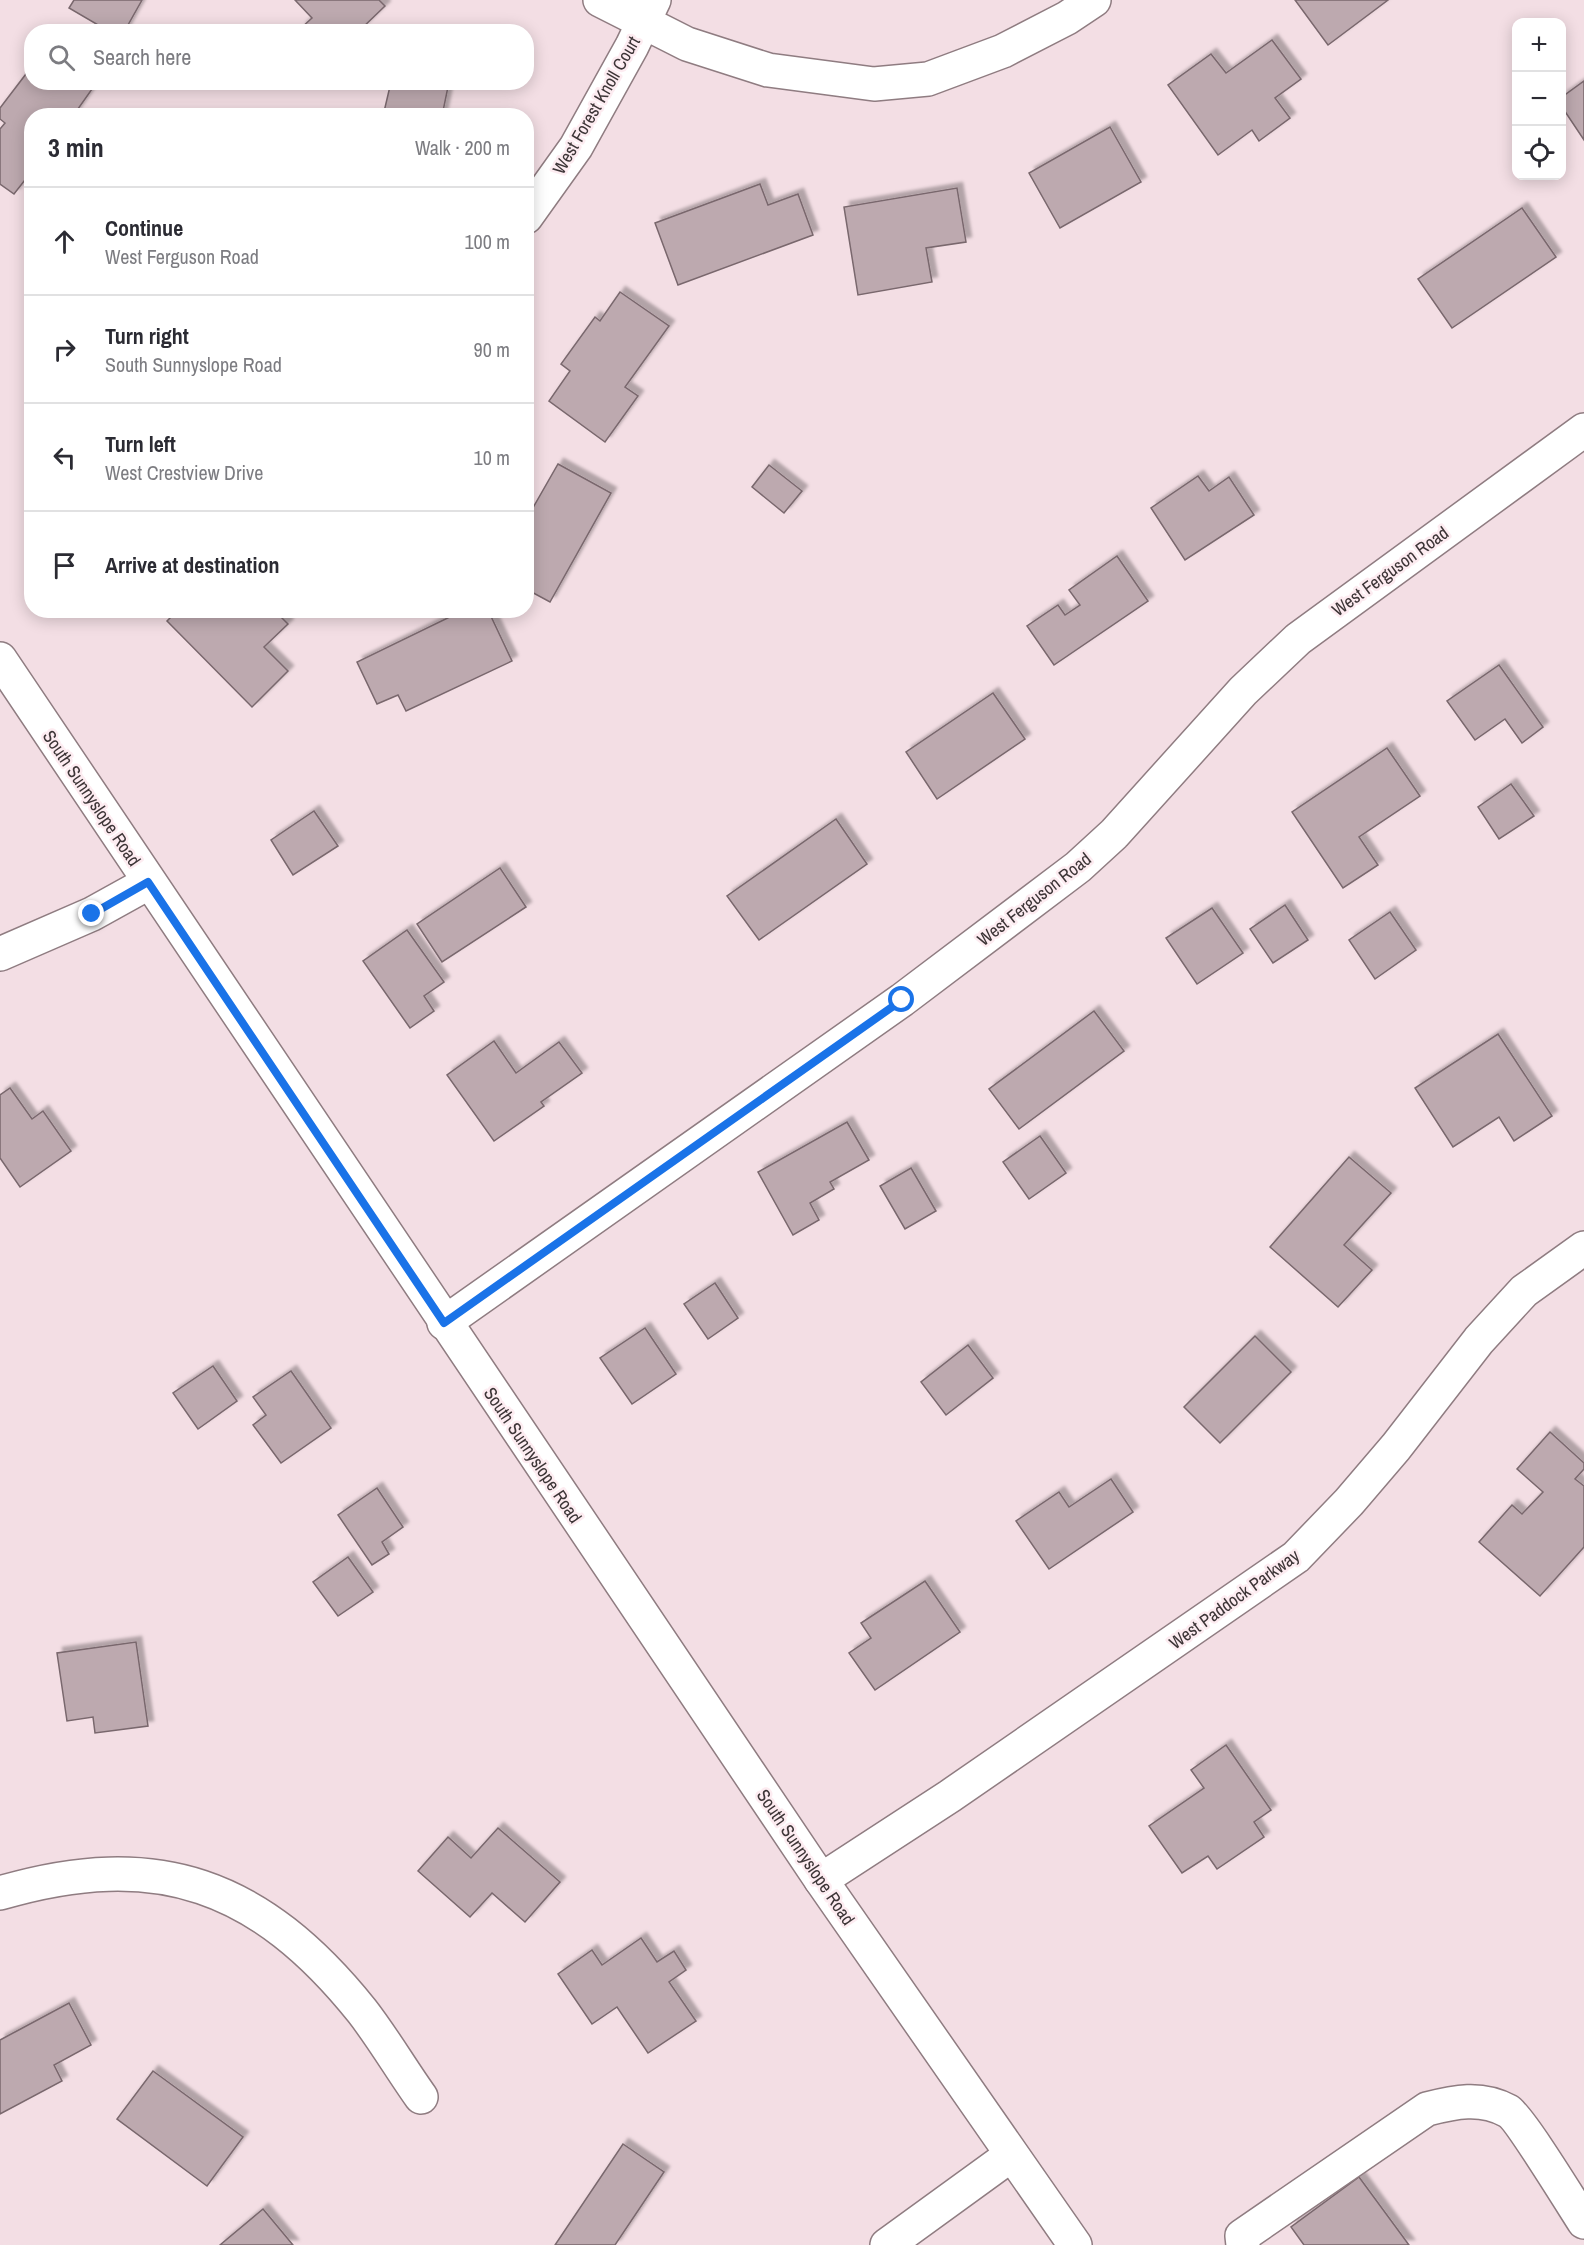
<!DOCTYPE html>
<html lang="en">
<head>
<meta charset="utf-8">
<style>
	:root { --surface:#fff; --page:#f7f7f7; --text:#2b2b33; --muted:#7c7c81; --line:#e1e1e2 }
	body { margin:0; font-family:"Archivo Narrow",sans-serif; background:var(--page); color:var(--text) }
	.controls { position:absolute; right:18px; top:18px; display:grid; overflow:hidden; border-radius:12px; box-shadow:0 3px 15px #0003 }
	.controls button { width:54px; height:54px; display:grid; place-items:center; padding:0; border:0; border-bottom:2px solid var(--line); background:var(--surface); color:var(--text); font:30px sans-serif }
	.stop { position:absolute; width:18px; height:18px; margin:-14px; border:4px solid #1a73e8; border-radius:50%; background:#fff }
	.stop.end { background:#1a73e8; border-color:#fff; box-shadow:0 2px 6px #0008 }
	.list { margin:0; padding:0; list-style:none }
	h2 { display:flex; justify-content:space-between; align-items:center; height:78px; margin:0; padding:0 24px; font-size:26px }
	h2 small { font-size:20px; font-weight:400; color:var(--muted) }
	.list li { display:grid; grid-template-columns:39px 1fr auto; gap:18px; align-items:center; box-sizing:border-box; height:108px; padding:0 24px; border-top:2px solid var(--line) }
	.list b { display:block; font-size:22px; white-space:nowrap }
	.list p { margin:0; font-size:20px; white-space:nowrap; color:var(--muted) }
	.list em { font-size:20px; font-style:normal; color:var(--muted) }
	.icon { flex:none; width:33px; height:33px; fill:none; stroke:currentColor; stroke-width:2; stroke-linecap:round; stroke-linejoin:round }
	.map { position:relative; flex:none; width:1584px; height:2245px; overflow:hidden }
	.search { position:absolute; background:var(--surface); box-shadow:0 3px 15px #0003; left:24px; top:24px; width:510px; height:66px; display:flex; align-items:center; gap:15px; box-sizing:border-box; padding:0 21px; border-radius:24px; color:var(--muted); font-size:22px }
	.panel { position:absolute; background:var(--surface); box-shadow:0 3px 15px #0003; left:24px; top:108px; width:510px; height:510px; border-radius:24px }
	.map>svg:first-child { display:block }
</style>
</head>
<body>
<div class="map">
<svg width="1584" height="2245" viewBox="0 0 1584 2245">
	<defs>
		<filter id="shadow"><feDropShadow dx="5.5" dy="-5.5" stdDeviation="1.5" flood-color="#0004"/></filter>
	</defs>
	<rect width="100%" height="100%" fill="#f3dee4"/>
	<g fill="#bda9af" stroke="#79676d" stroke-width="1.5" filter="url(#shadow)">
		<polygon points="74,0 142,0 124,32 110,32 69,8"/>
		<polygon points="295,0 379,0 385,6 358,32 304,32 301,28 312,18"/>
		<polygon points="1295,0 1388,0 1328,45"/>
		<polygon points="1272,40 1301,79 1275,98 1290,118 1259,141 1252,130 1218,155 1168,85 1211,54 1226,73"/>
		<polygon points="26,74 32,76 32,82 97,82 73,116 32,116 32,171 14,194 0,184 0,129 5,123 0,119 0,108"/>
		<polygon points="1584,81 1584,140 1562,107 1562,97"/>
		<polygon points="391,82 449,82 442,116 383,116"/>
		<polygon points="1110,127 1141,182 1060,228 1029,173"/>
		<polygon points="760,184 768,205 798,194 813,235 678,285 655,223"/>
		<polygon points="957,188 966,242 926,248 932,282 858,295 844,207"/>
		<polygon points="1522,208 1556,257 1452,328 1418,279"/>
		<polygon points="620,292 669,326 625,387 638,396 605,442 549,401 570,371 561,364 595,317 600,321"/>
		<polygon points="558,464 611,493 550,602 526,589 526,520"/>
		<polygon points="769,465 802,491 784,513 752,487"/>
		<polygon points="1198,476 1209,491 1229,477 1254,515 1185,560 1151,508"/>
		<polygon points="1117,556 1148,601 1054,665 1027,626 1058,605 1065,615 1080,605 1069,590"/>
		<polygon points="178,610 274,610 288,624 264,647 288,671 252,707 167,621"/>
		<polygon points="464,610 488,610 512,661 406,711 398,695 377,704 357,662"/>
		<polygon points="1499,665 1543,727 1522,743 1505,719 1475,740 1447,701"/>
		<polygon points="993,693 1025,739 937,799 906,752"/>
		<polygon points="1387,748 1420,796 1359,837 1378,865 1343,888 1292,812"/>
		<polygon points="1511,784 1534,816 1499,839 1478,807"/>
		<polygon points="314,811 338,846 293,875 271,840"/>
		<polygon points="836,819 867,864 759,940 727,896"/>
		<polygon points="500,868 526,907 442,962 417,924"/>
		<polygon points="1285,905 1308,940 1273,963 1250,929"/>
		<polygon points="1212,908 1243,953 1197,984 1166,938"/>
		<polygon points="1390,912 1416,950 1375,979 1349,940"/>
		<polygon points="407,930 444,982 424,996 434,1011 410,1028 363,961"/>
		<polygon points="1094,1011 1124,1051 1019,1129 989,1089"/>
		<polygon points="1498,1034 1552,1116 1514,1141 1499,1117 1453,1147 1415,1088"/>
		<polygon points="494,1041 516,1073 559,1042 582,1073 541,1102 544,1106 494,1141 447,1075"/>
		<polygon points="10,1088 32,1119 43,1111 71,1151 20,1187 0,1158 0,1095"/>
		<polygon points="847,1122 869,1160 830,1182 834,1189 810,1203 819,1220 793,1235 758,1172"/>
		<polygon points="1040,1136 1066,1173 1029,1199 1003,1162"/>
		<polygon points="1349,1157 1391,1193 1344,1245 1372,1270 1338,1307 1270,1247"/>
		<polygon points="911,1168 936,1211 905,1229 880,1186"/>
		<polygon points="715,1283 738,1318 708,1339 684,1304"/>
		<polygon points="645,1328 676,1374 632,1404 600,1358"/>
		<polygon points="1255,1336 1291,1372 1220,1443 1184,1407"/>
		<polygon points="968,1345 993,1378 946,1415 921,1382"/>
		<polygon points="213,1366 237,1401 198,1429 173,1393"/>
		<polygon points="291,1371 331,1428 281,1463 253,1425 266,1415 253,1397"/>
		<polygon points="1550,1432 1584,1463 1584,1469 1575,1479 1584,1486 1584,1547 1540,1596 1479,1542 1512,1505 1522,1514 1543,1492 1517,1469"/>
		<polygon points="1111,1479 1133,1512 1049,1569 1016,1521 1059,1492 1069,1507"/>
		<polygon points="377,1488 403,1527 382,1542 389,1554 372,1565 338,1515"/>
		<polygon points="348,1557 373,1592 338,1616 313,1582"/>
		<polygon points="925,1581 960,1632 875,1690 849,1653 871,1638 861,1623"/>
		<polygon points="136,1642 148,1726 95,1733 93,1717 67,1721 57,1653"/>
		<polygon points="1226,1745 1271,1810 1254,1822 1264,1837 1217,1869 1208,1856 1182,1873 1149,1826 1204,1788 1191,1770"/>
		<polygon points="498,1828 560,1882 525,1922 492,1893 470,1917 418,1871 448,1837 471,1858"/>
		<polygon points="641,1938 657,1962 674,1951 686,1970 669,1982 696,2021 648,2053 617,2007 592,2024 558,1974 592,1950 602,1965"/>
		<polygon points="69,2003 91,2045 54,2065 62,2081 0,2114 0,2040"/>
		<polygon points="153,2071 243,2137 207,2186 117,2119"/>
		<polygon points="623,2144 664,2172 615,2245 555,2245"/>
		<polygon points="1359,2177 1409,2245 1304,2245 1291,2227"/>
		<polygon points="263,2209 293,2245 220,2245"/>
	</g>
	<g fill="none" stroke-linecap="round" stroke-linejoin="round">
		<defs>
			<g id="minor">
				<polyline points="600,0 687,44 768,70 874,84 928,79 1003,51 1067,18 1094,0"/>
				<polyline points="526,217 576,147 632,46 654,0"/>
				<polyline points="0,659 821,1880 1075,2245"/>
				<polyline points="0,954 92,914 148,883"/>
				<polyline points="444,1323 902,1000 1078,867 1114,834 1243,691 1298,639 1584,430"/>
				<polyline points="821,1880 950,1796 1296,1557 1349,1502 1396,1447 1479,1340 1524,1291 1584,1248"/>
				<path d="M0 1893C157 1847 260 1884 362 2011 383 2038 401 2069 421 2097"/>
				<polyline points="887,2245 1011,2155"/>
				<path d="M1243 2245 1242 2236 1427 2109C1454 2102 1481 2096 1508 2111 1519 2117 1573 2205 1584 2222"/>
			</g>
		</defs>
		<use href="#minor" stroke="#8f7c81" stroke-width="36"/>
		<use href="#minor" stroke="#fff" stroke-width="33"/>
	</g>
	<g fill="none" stroke-linecap="round" stroke-linejoin="round">
		<polyline stroke="#1a73e8" stroke-width="8" points="92,914 148,882 444,1323 902,1000"/>
	</g>
	<g text-anchor="middle" dominant-baseline="central" stroke-width="5" stroke-linejoin="round" paint-order="stroke">
		<g font-size="18" fill="#3d3537" stroke="#fdecf1">
			<text transform="translate(596 105) rotate(-60)">West Forest Knoll Court</text>
			<text transform="translate(1390 571) rotate(-36)">West Ferguson Road</text>
			<text transform="translate(92 798) rotate(56)">South Sunnyslope Road</text>
			<text transform="translate(1034 899) rotate(-38)">West Ferguson Road</text>
			<text transform="translate(533 1455) rotate(56)">South Sunnyslope Road</text>
			<text transform="translate(1234 1599) rotate(-36)">West Paddock Parkway</text>
			<text transform="translate(806 1857) rotate(56)">South Sunnyslope Road</text>
		</g>
	</g>
</svg>
<div class="controls">
<button>+</button>
<button>−</button>
<button><svg class="icon" aria-label="locate" viewBox="0 0 24 24"><circle cx="12" cy="12" r="6"/><path d="M12 2v4M12 18v4M2 12h4M18 12h4"/></svg></button>
</div>
<div class="stop" style="left:902px;top:1000px"></div>
<div class="stop end" style="left:92px;top:914px"></div>
<div class="search"><svg class="icon" aria-label="search" viewBox="0 0 24 24"><circle cx="10" cy="10" r="6"/><path d="M15 15l6 6"/></svg>Search here</div>
<section class="panel">
<h2>3 min<small>Walk · 200 m</small></h2>
<ul class="list">
<li><svg class="icon" aria-label="ahead" viewBox="0 0 24 24"><path d="M12 20V5M6 11l6-6 6 6"/></svg><div><b>Continue</b><p>West Ferguson Road</p></div><em>100 m</em></li>
<li><svg class="icon" aria-label="right" viewBox="0 0 24 24"><path d="M7 20v-9h11M14 6l5 5-5 5"/></svg><div><b>Turn right</b><p>South Sunnyslope Road</p></div><em>90 m</em></li>
<li><svg class="icon" aria-label="left" viewBox="0 0 24 24"><path d="M17 20v-9H6M10 6l-5 5 5 5"/></svg><div><b>Turn left</b><p>West Crestview Drive</p></div><em>10 m</em></li>
<li><svg class="icon" aria-label="arrive" viewBox="0 0 24 24"><path d="M6 21V4h12l-3 4 3 4H6"/></svg><div><b>Arrive at destination</b></div></li>
</ul>
</section>
</div>
</body>
</html>
